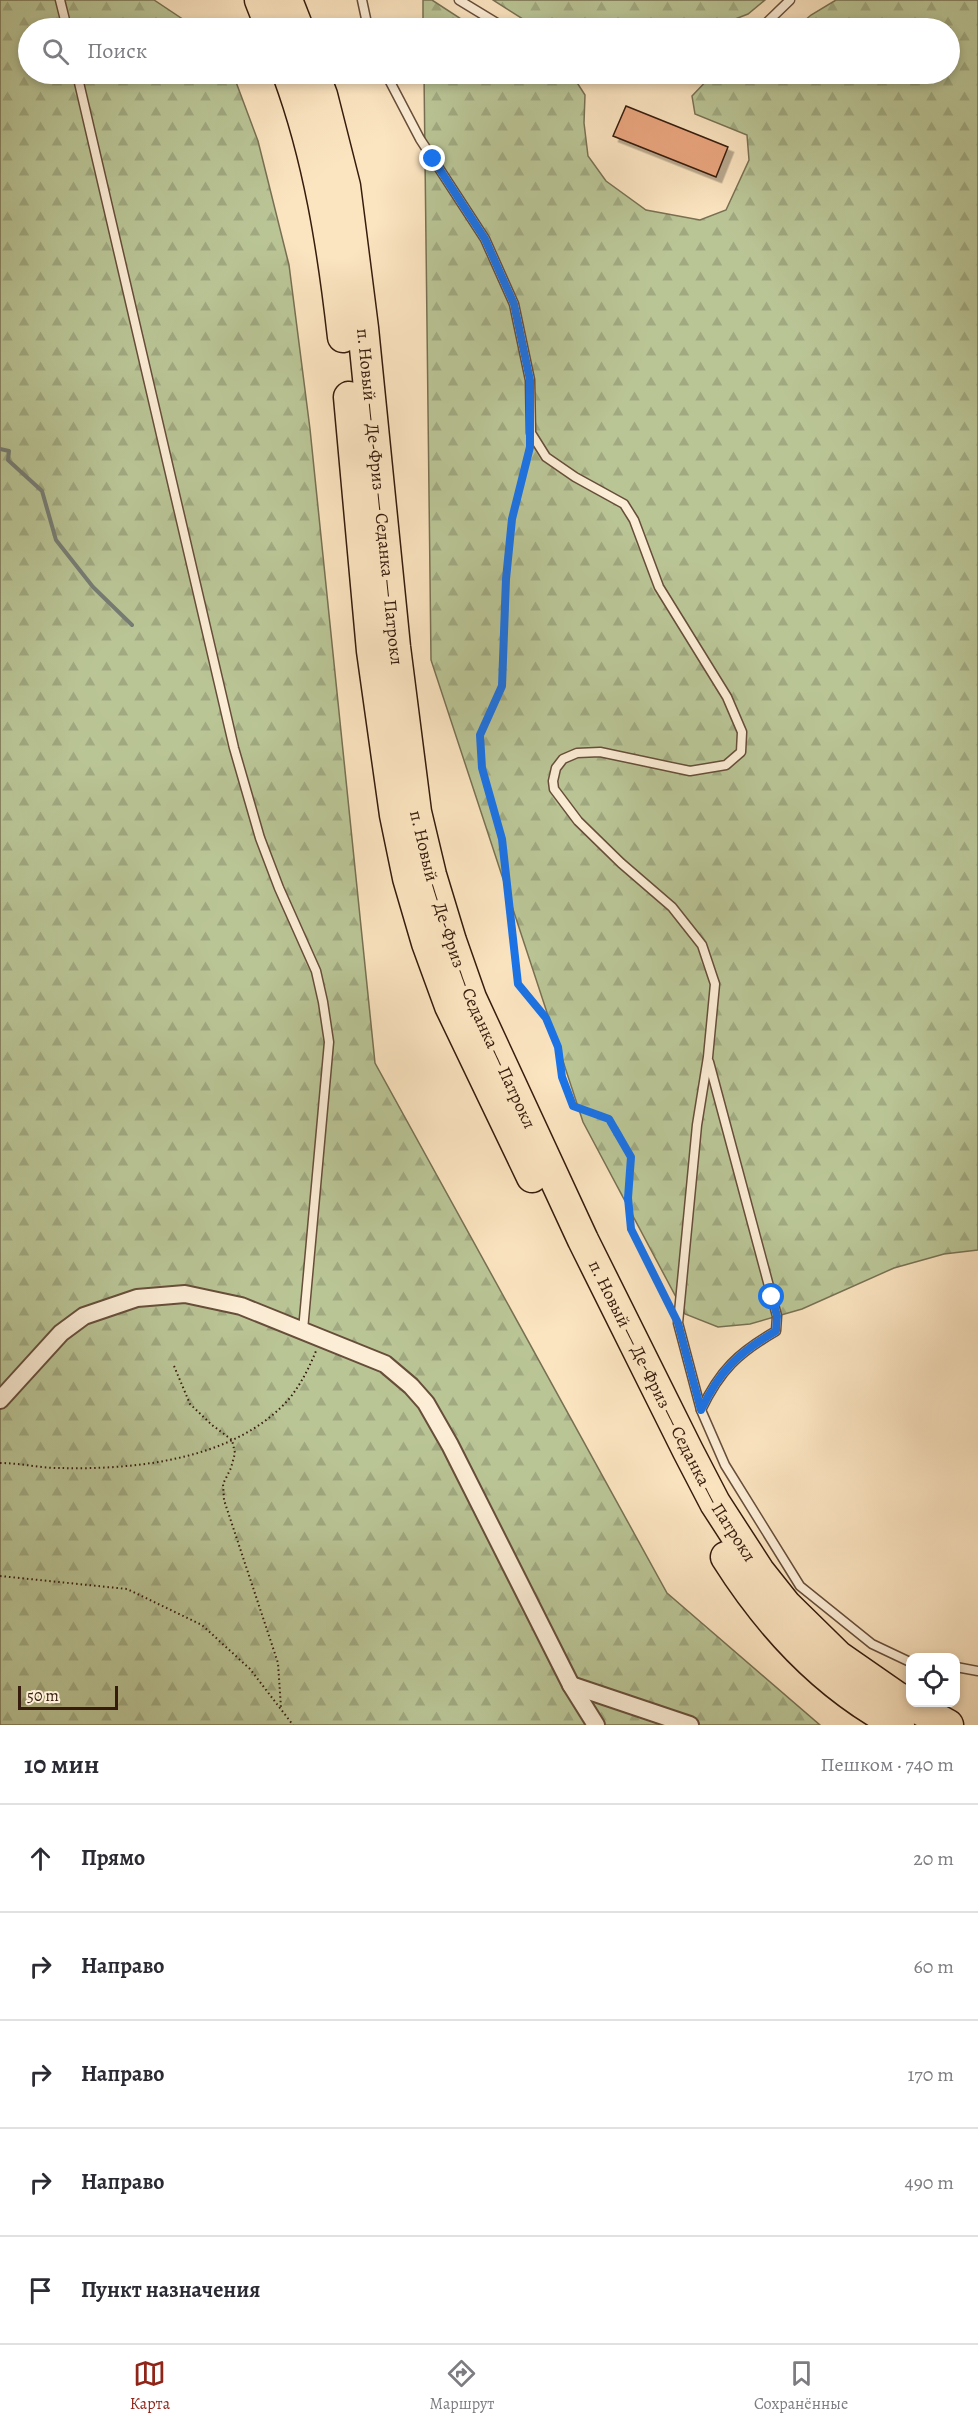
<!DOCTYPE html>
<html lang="ru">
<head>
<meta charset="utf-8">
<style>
	:root { --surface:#fff; --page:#f7f7f7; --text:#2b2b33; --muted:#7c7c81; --line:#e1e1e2; --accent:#8f2418 }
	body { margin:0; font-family:Alegreya,serif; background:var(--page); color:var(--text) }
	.controls { position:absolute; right:18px; bottom:18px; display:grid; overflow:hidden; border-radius:12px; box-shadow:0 3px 9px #0003 }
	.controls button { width:54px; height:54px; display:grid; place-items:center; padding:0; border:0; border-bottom:2px solid var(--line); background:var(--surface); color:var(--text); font:30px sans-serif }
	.scale { position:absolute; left:18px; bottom:15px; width:100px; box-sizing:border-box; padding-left:6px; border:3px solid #361c0d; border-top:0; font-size:16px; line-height:21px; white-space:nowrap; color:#361c0d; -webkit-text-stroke:4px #fcedd6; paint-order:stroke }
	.stop { position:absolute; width:18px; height:18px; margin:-14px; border:4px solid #1a73e8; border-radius:50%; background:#fff }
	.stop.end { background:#1a73e8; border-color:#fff; box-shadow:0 2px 6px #0008 }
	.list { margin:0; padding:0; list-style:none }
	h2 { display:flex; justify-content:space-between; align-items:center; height:78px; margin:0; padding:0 24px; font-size:26px }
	h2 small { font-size:20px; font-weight:400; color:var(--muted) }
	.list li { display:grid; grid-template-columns:39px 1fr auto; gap:18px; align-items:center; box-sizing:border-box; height:108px; padding:0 24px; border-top:2px solid var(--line) }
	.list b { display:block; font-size:22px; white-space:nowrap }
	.list em { font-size:20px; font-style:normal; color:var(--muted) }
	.icon { flex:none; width:33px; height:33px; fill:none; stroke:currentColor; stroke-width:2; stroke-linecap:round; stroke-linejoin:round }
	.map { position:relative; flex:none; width:978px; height:1725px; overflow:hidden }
	.search { position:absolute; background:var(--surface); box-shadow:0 3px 9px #0003; left:18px; right:18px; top:18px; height:66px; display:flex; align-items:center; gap:15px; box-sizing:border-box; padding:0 21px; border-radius:33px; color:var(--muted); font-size:22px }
	.sheet { height:618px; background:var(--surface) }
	nav { display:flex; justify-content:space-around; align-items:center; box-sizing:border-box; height:84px; border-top:2px solid var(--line); background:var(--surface); font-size:16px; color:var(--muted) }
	nav a { display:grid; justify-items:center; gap:3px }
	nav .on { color:var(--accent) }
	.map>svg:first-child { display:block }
</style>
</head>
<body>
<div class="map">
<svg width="978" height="1725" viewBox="0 0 978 1725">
	<defs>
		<pattern id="forest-firs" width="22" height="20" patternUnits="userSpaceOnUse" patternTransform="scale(1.5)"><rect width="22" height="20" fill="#bac596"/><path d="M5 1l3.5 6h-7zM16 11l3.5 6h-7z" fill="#a0a980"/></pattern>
		<filter id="shadow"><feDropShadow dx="5.5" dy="5.5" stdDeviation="0" flood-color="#0004"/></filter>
	</defs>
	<rect width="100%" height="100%" fill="#fbe4c0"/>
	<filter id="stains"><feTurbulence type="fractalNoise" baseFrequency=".00333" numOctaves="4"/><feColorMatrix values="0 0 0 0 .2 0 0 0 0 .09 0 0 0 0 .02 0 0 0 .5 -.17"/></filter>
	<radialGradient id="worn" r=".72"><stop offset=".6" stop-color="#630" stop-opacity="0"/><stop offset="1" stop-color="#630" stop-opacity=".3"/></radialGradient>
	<g fill="url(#forest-firs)" stroke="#787052" stroke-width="1.5">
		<polygon points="0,0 154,0 196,28 28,28 28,74 233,74 258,141 289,265 310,429 375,1063 667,1593 820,1725 0,1725"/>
		<polygon points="423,0 432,0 475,28 423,28"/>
		<polygon points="493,0 765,0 748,14 712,28 537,28"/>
		<polygon points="836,0 978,0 978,1250 944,1254 894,1268 802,1309 750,1324 718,1327 685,1314 583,1122 431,660 424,74 552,74 576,81 585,95 584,123 588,156 606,181 646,210 700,220 726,210 749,160 747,135 695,114 692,96 713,74 950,74 950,28 796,28 811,15"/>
	</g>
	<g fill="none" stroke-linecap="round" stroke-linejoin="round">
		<polyline stroke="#767d75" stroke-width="4" points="0,449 9,451 8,460 42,491 56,540 93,587 132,625"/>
	</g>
	<polygon fill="#eaa57e" stroke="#361c0d" stroke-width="1.5" filter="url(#shadow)" points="626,106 728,147 716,177 613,136"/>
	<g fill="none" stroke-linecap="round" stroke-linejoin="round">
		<defs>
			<g id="lane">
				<polyline points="60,0 67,28"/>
				<polyline points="362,0 368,28"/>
				<polyline points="459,0 505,28"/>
				<polyline points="761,28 790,0"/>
				<polyline points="77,74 234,748 260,838 279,888 316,971 323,1002 329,1042 303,1330"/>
				<polyline points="386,74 420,139 485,239 514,304 530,380 531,433 546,457 575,477 624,504 634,520 659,587 727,697 742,732 741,752 726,765 690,771 600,752 577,753 563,759 556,768 553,781 554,789 578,821 621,863 672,907 702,945 715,984 708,1057 697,1125 678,1323 701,1410 725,1465 800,1586 872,1644 910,1662"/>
				<path d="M701 1410C720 1370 738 1353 776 1331L777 1316 709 1062"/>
				<polyline points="956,1667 978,1671"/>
			</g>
			<g id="street">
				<polyline points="0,1400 61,1333 84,1316 137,1298 185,1294 241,1306 385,1364 411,1386 426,1403 450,1445 571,1685 596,1725"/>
				<polyline points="571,1685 690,1725"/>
			</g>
			<g id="highway">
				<polyline points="260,0 271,28"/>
				<polyline points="287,0 298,28"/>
				<path d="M288 74C319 158 333 248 343 337"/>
				<path id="s1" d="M314 74 322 95 345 186 363 328 395 647 416 812 431 875 451 941 471 998 583 1240 688 1451 715 1503 759 1571 786 1605 838 1656 897 1697 948 1725"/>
				<polyline points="349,397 372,651 395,815 408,878 427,943 450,1006 532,1177"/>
				<path d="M726 1557C769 1625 826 1687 899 1725"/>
			</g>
		</defs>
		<use href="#lane" stroke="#674e3a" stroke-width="11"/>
		<use href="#street" stroke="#674e3a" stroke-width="20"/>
		<use href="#highway" stroke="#361c0d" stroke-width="33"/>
		<g stroke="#361c0d" stroke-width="2" stroke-dasharray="1.5 3" stroke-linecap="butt">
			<polyline points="529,450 512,519 506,579 502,686 480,735 482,768 502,839 518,984 546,1019 558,1047 563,1077 573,1106 609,1119 631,1157 628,1198 631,1229 668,1303"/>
			<polyline points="174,1366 190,1404 212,1425 232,1440 235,1453 231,1468 223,1484 224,1500 278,1663 281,1708"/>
			<path d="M0 1463C20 1463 39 1468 59 1468 135 1470 235 1460 289 1399 301 1384 309 1368 316 1351"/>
			<polyline points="0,1576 127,1589 202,1625 250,1669 293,1725"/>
		</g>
		<use href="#lane" stroke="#fcedd6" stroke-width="8"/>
		<use href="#street" stroke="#fcedd6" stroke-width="16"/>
		<use href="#highway" stroke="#fbe4c0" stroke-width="30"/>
	</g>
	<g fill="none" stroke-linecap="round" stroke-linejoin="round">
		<path stroke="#1a73e8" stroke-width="8" d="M433 159 485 239 514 304 530 380V447L512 519 506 579 502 686 480 735 482 768 502 839 518 984 546 1018 558 1047 562 1077 573 1106 609 1119 631 1157 628 1198 631 1229 678 1323 701 1410C720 1370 738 1353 776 1331L777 1316 772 1297"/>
	</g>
	<g text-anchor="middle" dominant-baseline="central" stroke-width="4.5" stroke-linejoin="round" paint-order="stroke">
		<g font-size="18" fill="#361c0d" stroke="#fcedd6">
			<text stroke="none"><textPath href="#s1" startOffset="429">п. Новый — Де-Фриз — Седанка — Патрокл</textPath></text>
			<text stroke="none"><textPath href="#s1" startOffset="914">п. Новый — Де-Фриз — Седанка — Патрокл</textPath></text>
			<text stroke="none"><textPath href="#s1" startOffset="1400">п. Новый — Де-Фриз — Седанка — Патрокл</textPath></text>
		</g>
	</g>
	<rect width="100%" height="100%" filter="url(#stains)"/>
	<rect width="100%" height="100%" fill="url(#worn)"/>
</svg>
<div class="controls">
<button><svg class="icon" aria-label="locate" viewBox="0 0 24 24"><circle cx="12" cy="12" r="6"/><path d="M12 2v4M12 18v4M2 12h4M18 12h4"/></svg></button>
</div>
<div class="scale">50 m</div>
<div class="stop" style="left:772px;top:1297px"></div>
<div class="stop end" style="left:433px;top:159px"></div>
<div class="search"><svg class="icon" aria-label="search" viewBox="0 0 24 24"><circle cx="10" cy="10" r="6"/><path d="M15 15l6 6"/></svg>Поиск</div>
</div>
<section class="sheet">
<h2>10 мин<small>Пешком · 740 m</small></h2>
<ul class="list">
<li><svg class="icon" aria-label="ahead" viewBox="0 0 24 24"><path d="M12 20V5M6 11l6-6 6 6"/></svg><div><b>Прямо</b></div><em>20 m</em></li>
<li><svg class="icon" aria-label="right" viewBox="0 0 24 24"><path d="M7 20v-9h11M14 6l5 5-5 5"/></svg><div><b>Направо</b></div><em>60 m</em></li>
<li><svg class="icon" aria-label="right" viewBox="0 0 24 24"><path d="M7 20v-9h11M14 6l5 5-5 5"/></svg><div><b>Направо</b></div><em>170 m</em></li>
<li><svg class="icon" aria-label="right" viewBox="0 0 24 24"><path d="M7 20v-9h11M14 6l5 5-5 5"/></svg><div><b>Направо</b></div><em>490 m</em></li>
<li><svg class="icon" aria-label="arrive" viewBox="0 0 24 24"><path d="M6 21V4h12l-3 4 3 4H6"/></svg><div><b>Пункт назначения</b></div></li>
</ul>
</section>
<nav>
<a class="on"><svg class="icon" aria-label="map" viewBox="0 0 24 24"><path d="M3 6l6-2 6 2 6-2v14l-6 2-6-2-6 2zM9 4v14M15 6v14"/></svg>Карта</a>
<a><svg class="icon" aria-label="directions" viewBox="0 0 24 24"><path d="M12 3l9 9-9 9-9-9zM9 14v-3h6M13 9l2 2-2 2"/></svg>Маршрут</a>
<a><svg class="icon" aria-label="saved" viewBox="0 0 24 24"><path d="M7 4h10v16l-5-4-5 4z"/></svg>Сохранённые</a>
</nav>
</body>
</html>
